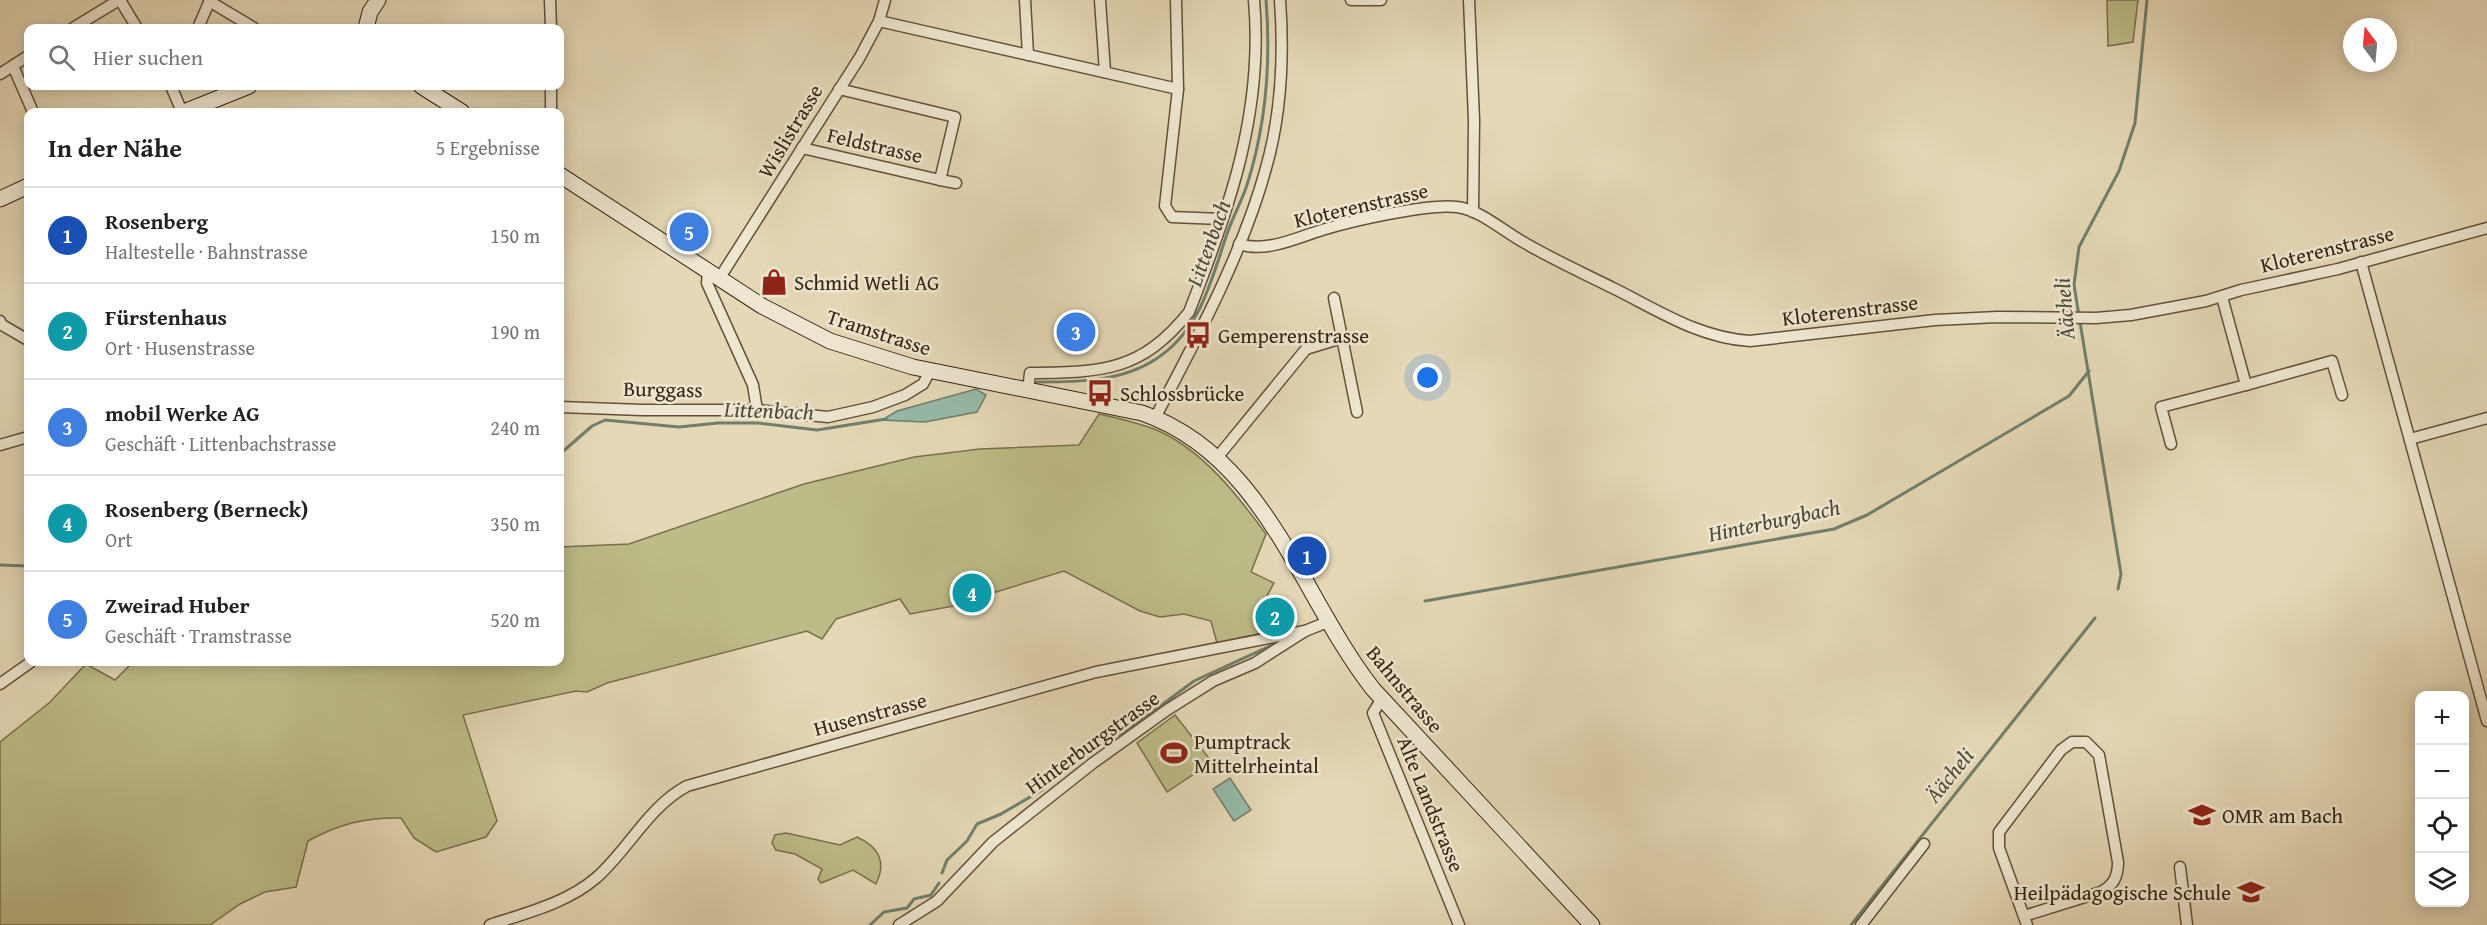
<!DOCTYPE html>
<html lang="de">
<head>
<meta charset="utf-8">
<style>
	:root { --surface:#fff; --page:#f2f2f2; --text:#222; --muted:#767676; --line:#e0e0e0; --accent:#d93025 }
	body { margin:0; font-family:"Gentium Book Plus",serif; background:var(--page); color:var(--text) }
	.controls { position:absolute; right:18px; bottom:18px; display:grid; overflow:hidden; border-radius:12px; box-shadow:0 3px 15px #0003 }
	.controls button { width:54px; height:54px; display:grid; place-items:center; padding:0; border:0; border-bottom:2px solid var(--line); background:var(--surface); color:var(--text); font:30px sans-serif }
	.compass { position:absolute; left:2343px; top:18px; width:54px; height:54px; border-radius:50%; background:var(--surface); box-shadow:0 3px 15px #0003; rotate:344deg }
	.you { position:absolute; left:1428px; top:378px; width:21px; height:21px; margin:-15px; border:4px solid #fff; border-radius:50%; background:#1a73e8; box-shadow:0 0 0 9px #1a73e833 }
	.badge { display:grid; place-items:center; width:39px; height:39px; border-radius:50%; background:var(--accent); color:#fff; font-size:20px; font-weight:700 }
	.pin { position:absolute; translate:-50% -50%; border:3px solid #fff; box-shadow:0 2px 6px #0006 }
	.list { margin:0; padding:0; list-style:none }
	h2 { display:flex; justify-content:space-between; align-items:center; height:78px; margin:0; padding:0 24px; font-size:26px }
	h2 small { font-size:20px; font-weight:400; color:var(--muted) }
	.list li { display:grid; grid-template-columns:39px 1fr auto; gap:18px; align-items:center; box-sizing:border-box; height:96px; padding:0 24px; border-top:2px solid var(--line) }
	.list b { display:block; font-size:22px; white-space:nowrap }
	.list p { margin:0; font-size:20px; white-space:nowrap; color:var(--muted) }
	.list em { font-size:20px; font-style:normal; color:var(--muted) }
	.icon { flex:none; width:33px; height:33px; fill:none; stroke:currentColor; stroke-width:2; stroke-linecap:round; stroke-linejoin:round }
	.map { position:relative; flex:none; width:2487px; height:925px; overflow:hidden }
	.search { position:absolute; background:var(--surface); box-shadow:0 3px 15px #0003; left:24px; top:24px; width:540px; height:66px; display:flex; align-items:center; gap:15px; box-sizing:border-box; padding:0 21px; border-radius:12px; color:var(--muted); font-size:22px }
	.panel { position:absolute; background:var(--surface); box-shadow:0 3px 15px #0003; left:24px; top:108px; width:540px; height:558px; border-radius:12px }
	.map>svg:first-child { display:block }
</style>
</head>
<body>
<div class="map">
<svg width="2487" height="925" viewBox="0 0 2487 925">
	<rect width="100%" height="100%" fill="#e5d8b6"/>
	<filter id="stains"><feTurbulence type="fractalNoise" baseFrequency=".00333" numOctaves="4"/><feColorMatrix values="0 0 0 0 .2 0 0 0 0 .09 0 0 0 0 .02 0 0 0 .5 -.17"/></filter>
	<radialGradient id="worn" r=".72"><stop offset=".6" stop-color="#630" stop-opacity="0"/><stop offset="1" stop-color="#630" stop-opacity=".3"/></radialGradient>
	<g fill="#bdbc88" stroke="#79704c" stroke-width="1.5">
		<polygon points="2107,0 2138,0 2133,42 2108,46"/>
		<path d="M1099 414C1120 419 1141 423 1161 432 1205 453 1238 496 1266 534L1251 572 1274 583 1256 616 1263 633 1217 643 1211 621 1184 614 1160 617 1140 611 1064 571 983 596 975 602 910 614 900 599 836 619 822 639 807 631 607 683 587 692 576 691 463 715 497 821 486 837 436 852 414 838 401 818C366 817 339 824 308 841L296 887 265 892 240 904 210 925H0V742L49 703 86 664 115 680 133 662H560V547L629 544 804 484 914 457 980 449 1079 445Z"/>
		<polygon points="1175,715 1212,762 1167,792 1137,743"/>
		<path d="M786 833 840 845 857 837C879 847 887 862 876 884L853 870 821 883 818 879 822 869 795 854 776 850 772 843 775 835Z"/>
	</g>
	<g fill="#96bba9" stroke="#6f7f6c" stroke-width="1.5">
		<polygon points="976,389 986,395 977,412 925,422 882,420 897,411"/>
		<polygon points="1230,778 1251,810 1234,821 1213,789"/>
	</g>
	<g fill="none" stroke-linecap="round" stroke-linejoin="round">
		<g stroke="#6f7f6c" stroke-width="3">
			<path d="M1037 382C1078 382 1121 382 1156 359 1202 329 1211 279 1228 231 1234 215 1242 200 1247 185 1266 125 1271 62 1266 0"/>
			<polyline points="560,454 592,426 605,420 679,427 718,423 758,423 817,430 886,419"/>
			<polyline points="0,565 28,566"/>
			<polyline points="2118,589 2121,574 2074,285 2079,247 2119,171 2135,123 2147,0"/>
			<polyline points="1425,601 1834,529 1867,515 2069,396 2089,371"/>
			<polyline points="1120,736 1194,681 1272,645"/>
			<polyline points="942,873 947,860 967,841 977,824 1001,814 1042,790"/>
			<polyline points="870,925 884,912 907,908 914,899 931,895 939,883"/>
			<polyline points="1851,925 2095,618"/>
		</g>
		<defs>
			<g id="minor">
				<polyline points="120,0 137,28"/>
				<polyline points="550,0 551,28"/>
				<polyline points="1025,0 1028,55"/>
				<polyline points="1100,0 1105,72"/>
				<polyline points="1176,0 1178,89 1165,206 1172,217 1221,219"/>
				<polyline points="1351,0 1381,0"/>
				<polyline points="1469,0 1474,120 1473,212"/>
				<polyline points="209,1 254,28"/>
				<polyline points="879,21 1178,89"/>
				<polyline points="73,28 119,0"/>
				<polyline points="198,28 210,0"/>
				<polyline points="13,66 33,112"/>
				<polyline points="0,74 28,56"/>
				<polyline points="171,86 182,112"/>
				<polyline points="551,86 551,112"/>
				<polyline points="802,148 940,180 955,117 839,89"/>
				<polyline points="940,180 956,183"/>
				<path d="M1239 244C1266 253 1296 238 1322 230 1351 221 1430 203 1457 207 1481 210 1504 232 1525 243 1554 260 1585 274 1615 289 1659 311 1700 338 1750 341L1935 320 1997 317 2096 318 2131 315 2206 301 2241 290 2338 269 2487 228"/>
				<polyline points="2361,262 2487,721"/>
				<polyline points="708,272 707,283 753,385 757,410"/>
				<polyline points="719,279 860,57 879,21 885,0"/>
				<polyline points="1334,298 1357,412"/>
				<polyline points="0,321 2,325 28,340"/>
				<polyline points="2246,385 2332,361 2342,395"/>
				<path d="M1028 390 1030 373C1102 372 1141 372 1189 312 1229 210 1264 111 1254 0"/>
				<polyline points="560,407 642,410 757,410 828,417 873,407 905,395 923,384 930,371"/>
				<path d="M1155 418C1196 340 1243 253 1266 168 1281 115 1284 55 1280 0"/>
				<polyline points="2410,439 2487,418"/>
				<polyline points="2171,444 2161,407 2246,385 2222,297"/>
				<polyline points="0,445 28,437"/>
				<polyline points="1216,459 1306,349 1342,338"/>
				<polyline points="0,684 31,662"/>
				<polyline points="1381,700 1373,713 1459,925"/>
				<polyline points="2180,867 2187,925"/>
				<path d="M2024 916 2101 892C2114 885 2118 876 2118 862L2099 755 2086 742H2072L2061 750 1999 832V848L2027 925"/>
				<path d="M490 925C526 913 567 903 596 878 629 849 648 807 687 786L1096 672 1305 631"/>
				<polyline points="899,925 937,901 993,842 1093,763 1167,710 1213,681 1255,663 1305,631 1330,621"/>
				<polyline points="1861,925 1924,844"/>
			</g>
			<g id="secondary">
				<polyline points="366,28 370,12 378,0"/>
				<polyline points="421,86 462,112"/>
				<polyline points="184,112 249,86"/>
				<path d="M560 175 762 306 830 341 913 367 1142 413C1266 456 1300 596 1373 689L1592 925"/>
				<polyline points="0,199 28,186"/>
			</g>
		</defs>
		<use href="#minor" stroke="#61513a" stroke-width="13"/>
		<use href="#secondary" stroke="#352411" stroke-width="17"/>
		<use href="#minor" stroke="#eee6d0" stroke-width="10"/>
		<use href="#secondary" stroke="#eee6d0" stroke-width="15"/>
	</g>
	<defs>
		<symbol id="shop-bare" viewBox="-9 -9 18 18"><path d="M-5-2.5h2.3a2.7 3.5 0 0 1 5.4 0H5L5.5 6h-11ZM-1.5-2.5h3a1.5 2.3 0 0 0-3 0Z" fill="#8f2418" stroke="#eee6d0" stroke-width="2.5" paint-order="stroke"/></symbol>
		<symbol id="bus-bare" viewBox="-9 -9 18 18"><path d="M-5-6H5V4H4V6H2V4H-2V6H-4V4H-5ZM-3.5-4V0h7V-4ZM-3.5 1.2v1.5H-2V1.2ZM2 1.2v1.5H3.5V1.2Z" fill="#8f2418" stroke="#eee6d0" stroke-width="2.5" paint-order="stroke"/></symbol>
		<symbol id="stadium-bare" viewBox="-9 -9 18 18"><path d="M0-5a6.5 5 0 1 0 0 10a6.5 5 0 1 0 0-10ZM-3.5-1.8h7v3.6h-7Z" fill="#8f2418" stroke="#eee6d0" stroke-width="2.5" paint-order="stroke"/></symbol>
		<symbol id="university-bare" viewBox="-9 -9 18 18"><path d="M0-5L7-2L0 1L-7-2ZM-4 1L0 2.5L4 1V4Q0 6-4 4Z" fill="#8f2418" stroke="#eee6d0" stroke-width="2.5" paint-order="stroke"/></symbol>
		<symbol id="school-bare" viewBox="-9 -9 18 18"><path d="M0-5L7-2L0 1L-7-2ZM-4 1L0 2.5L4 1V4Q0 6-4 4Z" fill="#8f2418" stroke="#eee6d0" stroke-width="2.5" paint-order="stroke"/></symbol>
	</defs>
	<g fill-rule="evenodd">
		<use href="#shop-bare" x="755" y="263" width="38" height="38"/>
		<use href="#bus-bare" x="1179" y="316" width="38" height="38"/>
		<use href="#bus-bare" x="1081" y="374" width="38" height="38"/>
		<use href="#stadium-bare" x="1155" y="734" width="38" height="38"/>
		<use href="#university-bare" x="2183" y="796" width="38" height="38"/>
		<use href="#school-bare" x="2232" y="873" width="38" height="38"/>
	</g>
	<g text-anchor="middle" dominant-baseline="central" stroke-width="5" stroke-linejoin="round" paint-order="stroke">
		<g font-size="21" fill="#352411" stroke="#eee6d0">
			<text transform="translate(790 131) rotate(-59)">Wislistrasse</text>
			<text transform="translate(875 145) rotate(13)">Feldstrasse</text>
			<text transform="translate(1361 205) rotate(-13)">Kloterenstrasse</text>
			<text transform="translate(2327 249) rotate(-14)">Kloterenstrasse</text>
			<text transform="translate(1850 310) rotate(-7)">Kloterenstrasse</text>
			<text transform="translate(879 332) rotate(18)">Tramstrasse</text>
			<text transform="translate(663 389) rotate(1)">Burggass</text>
			<text transform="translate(1405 689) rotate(50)">Bahnstrasse</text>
			<text transform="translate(870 714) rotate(-15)">Husenstrasse</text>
			<text transform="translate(1092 742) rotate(-36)">Hinterburgstrasse</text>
			<text transform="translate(1431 804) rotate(68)">Alte Landstrasse</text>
		</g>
		<g font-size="21" fill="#352411" stroke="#eee6d0" text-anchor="start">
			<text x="794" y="282">Schmid Wetli AG</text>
			<text x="1218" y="335">Gemperenstrasse</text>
			<text x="1120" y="393">Schlossbrücke</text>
			<text x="1194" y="741">Pumptrack<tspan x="1194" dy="24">Mittelrheintal</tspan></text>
			<text x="2222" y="815">OMR am Bach</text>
			<text x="2231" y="892" text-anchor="end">Heilpädagogische Schule</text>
		</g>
		<g font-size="22" font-style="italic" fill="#4d4a37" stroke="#eee6d0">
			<text transform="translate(1208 243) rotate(-70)">Littenbach</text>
			<text transform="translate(2064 309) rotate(-95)">Äächeli</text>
			<text transform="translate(769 410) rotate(2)">Littenbach</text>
			<text transform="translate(1774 520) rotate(-12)">Hinterburgbach</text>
			<text transform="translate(1949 775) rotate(-51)">Äächeli</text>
		</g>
	</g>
	<rect width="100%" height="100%" filter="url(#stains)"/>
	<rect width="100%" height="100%" fill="url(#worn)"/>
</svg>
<div class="controls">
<button>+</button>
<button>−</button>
<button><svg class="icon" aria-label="locate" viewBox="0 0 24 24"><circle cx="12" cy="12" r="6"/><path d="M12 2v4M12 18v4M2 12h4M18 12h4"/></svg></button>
<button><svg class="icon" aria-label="layers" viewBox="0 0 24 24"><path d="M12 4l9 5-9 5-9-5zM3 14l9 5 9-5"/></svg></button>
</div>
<svg class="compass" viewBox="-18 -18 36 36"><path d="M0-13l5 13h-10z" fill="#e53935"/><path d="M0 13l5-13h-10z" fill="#767676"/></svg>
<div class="you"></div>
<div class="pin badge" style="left:1307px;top:556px;background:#1a4fb4">1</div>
<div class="pin badge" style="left:1275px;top:617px;background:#0f9aa8">2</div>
<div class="pin badge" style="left:1076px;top:332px;background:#3f7fe0">3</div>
<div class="pin badge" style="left:972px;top:593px;background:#0f9aa8">4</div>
<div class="pin badge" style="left:689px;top:232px;background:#3f7fe0">5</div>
<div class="search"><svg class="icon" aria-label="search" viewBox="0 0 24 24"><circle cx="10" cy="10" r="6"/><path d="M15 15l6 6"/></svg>Hier suchen</div>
<section class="panel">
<h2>In der Nähe<small>5 Ergebnisse</small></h2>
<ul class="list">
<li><span class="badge" style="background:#1a4fb4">1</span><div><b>Rosenberg</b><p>Haltestelle · Bahnstrasse</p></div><em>150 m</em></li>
<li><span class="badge" style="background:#0f9aa8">2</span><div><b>Fürstenhaus</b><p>Ort · Husenstrasse</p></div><em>190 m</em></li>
<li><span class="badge" style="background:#3f7fe0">3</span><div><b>mobil Werke AG</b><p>Geschäft · Littenbachstrasse</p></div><em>240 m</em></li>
<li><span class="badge" style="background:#0f9aa8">4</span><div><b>Rosenberg (Berneck)</b><p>Ort</p></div><em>350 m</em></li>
<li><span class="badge" style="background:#3f7fe0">5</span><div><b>Zweirad Huber</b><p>Geschäft · Tramstrasse</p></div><em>520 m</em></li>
</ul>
</section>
</div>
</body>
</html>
